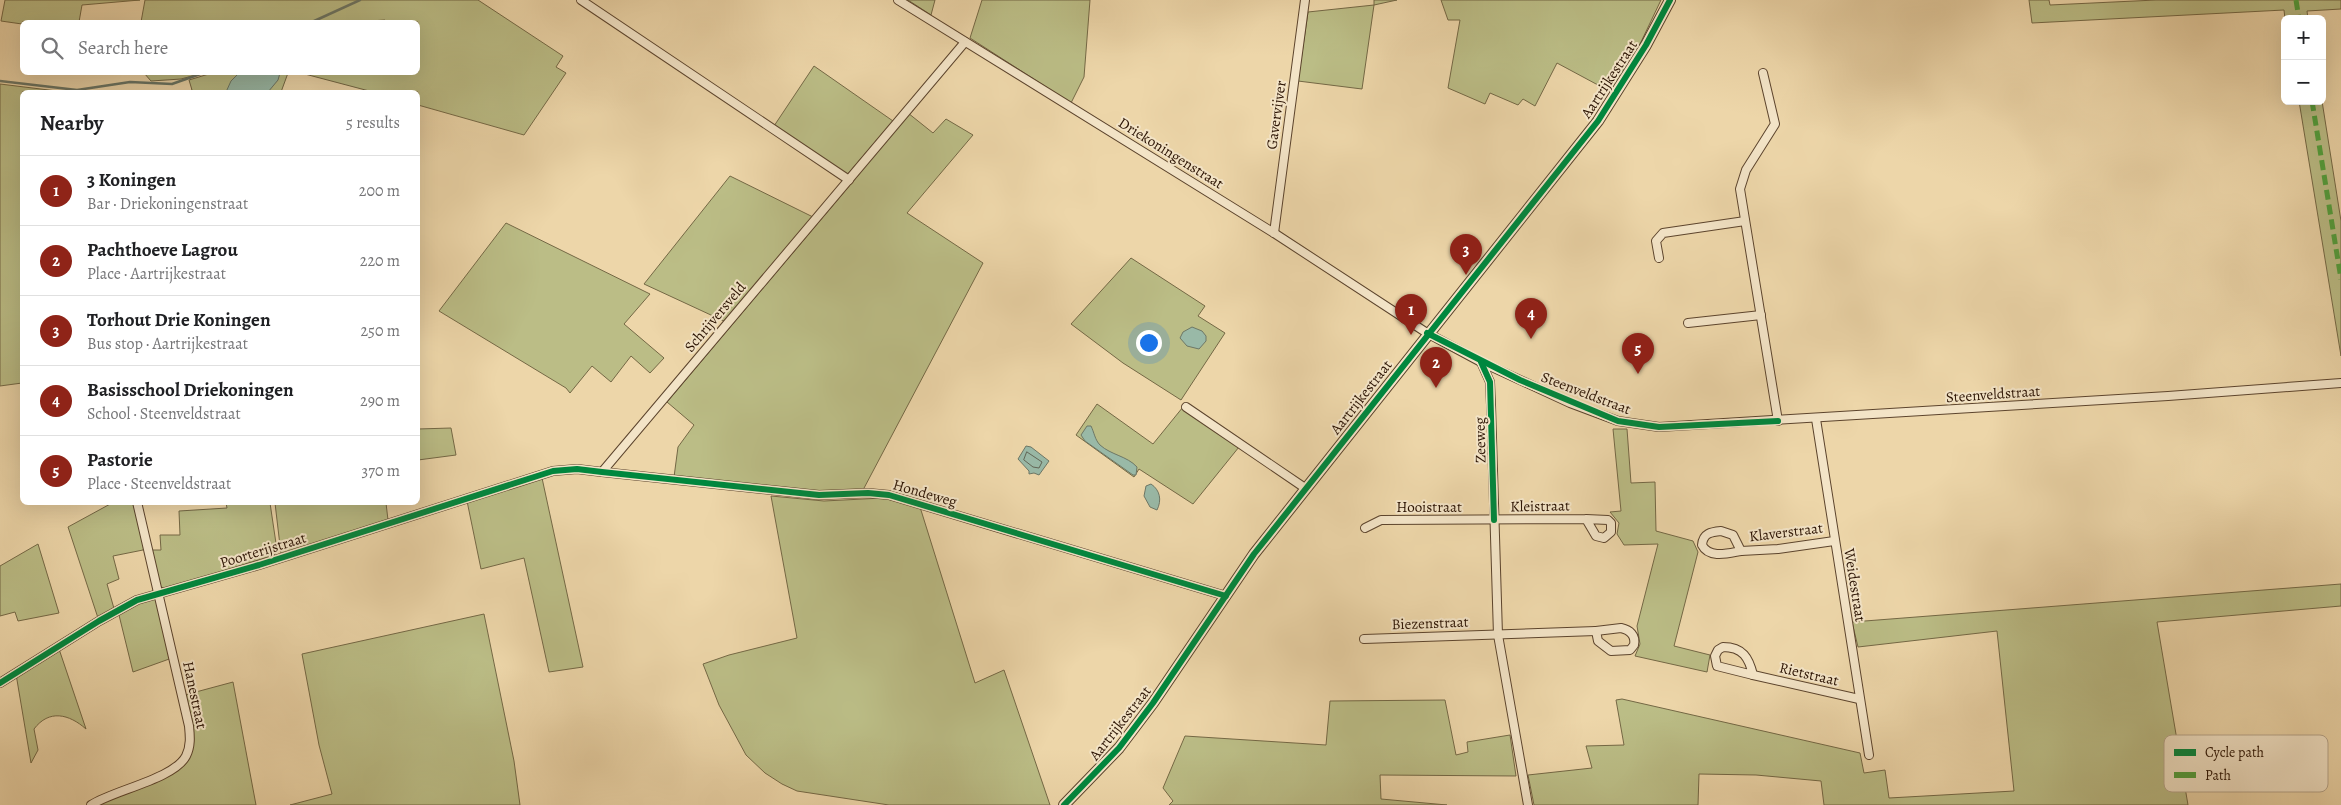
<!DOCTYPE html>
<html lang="en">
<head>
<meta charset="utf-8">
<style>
	:root { --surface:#fff; --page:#f6f6f6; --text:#202124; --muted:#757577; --line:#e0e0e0; --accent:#8f2418 }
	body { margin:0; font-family:Alegreya,serif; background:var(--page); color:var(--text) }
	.controls { position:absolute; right:15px; top:15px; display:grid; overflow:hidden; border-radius:8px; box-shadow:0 5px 20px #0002 }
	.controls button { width:45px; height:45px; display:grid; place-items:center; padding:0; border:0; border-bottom:1px solid var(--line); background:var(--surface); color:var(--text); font:25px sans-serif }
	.you { position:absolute; left:1148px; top:342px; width:18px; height:18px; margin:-12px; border:4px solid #fff; border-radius:50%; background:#1a73e8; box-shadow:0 0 0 8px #1a73e833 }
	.badge { display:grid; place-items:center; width:32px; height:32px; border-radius:50%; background:var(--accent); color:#fff; font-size:16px; font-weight:700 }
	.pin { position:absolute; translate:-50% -41px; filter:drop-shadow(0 1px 2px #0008) }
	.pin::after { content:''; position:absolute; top:26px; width:18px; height:15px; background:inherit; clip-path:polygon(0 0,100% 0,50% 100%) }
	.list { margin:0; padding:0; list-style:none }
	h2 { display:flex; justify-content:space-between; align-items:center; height:65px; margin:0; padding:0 20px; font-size:21px }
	h2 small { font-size:16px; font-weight:400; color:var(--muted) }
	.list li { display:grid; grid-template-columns:32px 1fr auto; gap:15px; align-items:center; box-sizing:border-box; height:70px; padding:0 20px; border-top:1px solid var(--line) }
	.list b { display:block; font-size:19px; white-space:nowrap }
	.list p { margin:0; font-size:16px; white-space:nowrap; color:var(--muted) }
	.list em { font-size:16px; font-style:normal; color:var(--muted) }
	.icon { flex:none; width:28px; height:28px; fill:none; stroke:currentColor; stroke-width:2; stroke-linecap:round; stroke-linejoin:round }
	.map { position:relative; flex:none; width:2341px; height:805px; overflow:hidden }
	.search { position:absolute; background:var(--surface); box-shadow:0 5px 20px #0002; left:20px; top:20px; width:400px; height:55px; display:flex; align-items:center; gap:12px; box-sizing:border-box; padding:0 18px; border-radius:8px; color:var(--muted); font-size:19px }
	.panel { position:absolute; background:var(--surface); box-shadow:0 5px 20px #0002; left:20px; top:90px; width:400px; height:415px; border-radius:8px }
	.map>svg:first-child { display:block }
</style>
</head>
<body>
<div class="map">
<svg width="2341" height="805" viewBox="0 0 2341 805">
	<rect width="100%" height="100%" fill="#edd6a9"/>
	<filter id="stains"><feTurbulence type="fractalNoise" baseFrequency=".004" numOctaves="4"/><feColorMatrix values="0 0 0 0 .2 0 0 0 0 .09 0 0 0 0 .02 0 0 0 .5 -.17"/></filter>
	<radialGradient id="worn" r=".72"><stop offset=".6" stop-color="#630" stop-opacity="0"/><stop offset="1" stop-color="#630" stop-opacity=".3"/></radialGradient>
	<g fill="#bbbd86" stroke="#746845">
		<polygon points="5,0 140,0 82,5 79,22 22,22 22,24 1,21"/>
		<polygon points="145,0 478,0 563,56 556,67 566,73 524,135 418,105 418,92 373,92 301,73 418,72 418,22 385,22 385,20 355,22 141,22"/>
		<polygon points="908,0 935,0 931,15"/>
		<polygon points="982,0 1090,0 1084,77 1071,103 970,38"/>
		<polygon points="1374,0 1397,0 1374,5 1362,89 1298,81 1308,12 1374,5"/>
		<polygon points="1441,0 1661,0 1630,65 1611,92 1557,63 1535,106 1523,99 1518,105 1490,93 1485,104 1448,88 1460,20 1448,20"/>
		<polygon points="2029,0 2049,0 2050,5 2156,0 2341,0 2341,9 2307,11 2308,19 2285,19 2284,10 2032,23"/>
		<polygon points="814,66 893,121 846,176 774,126"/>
		<polygon points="144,73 203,73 181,79 151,81"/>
		<polygon points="212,73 288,73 281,92 186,92 192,90 189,80"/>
		<polygon points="0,84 65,92 22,92 22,383 0,386"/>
		<polygon points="2299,101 2322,101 2341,221 2341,356"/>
		<polygon points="908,113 933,133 946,119 973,135 907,213 983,263 863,490 833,493 674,477 678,447 694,425 667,402 855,179"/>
		<polygon points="730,176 813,217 726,322 644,284"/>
		<polygon points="506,223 650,294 624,324 664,358 650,373 631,356 611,382 592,366 570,393 566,388 439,311"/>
		<polygon points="1131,258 1205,306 1198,316 1225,333 1181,400 1123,363 1071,324"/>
		<polygon points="1097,404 1153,444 1183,407 1239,447 1193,504 1139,469 1134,477 1076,435"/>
		<polygon points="451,428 456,455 418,460 418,429"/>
		<polygon points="1613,429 1627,429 1631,483 1655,482 1656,531 1693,541 1698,552 1674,646 1710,655 1707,672 1635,656 1640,644 1637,626 1658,544 1624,545 1617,534 1619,523 1610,512 1621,511"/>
		<polygon points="542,478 583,667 549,672 524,558 481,569 467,501"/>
		<polygon points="771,496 824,501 883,498 920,507 975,683 1004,670 1050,805 889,805 797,791 782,784 765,773 746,755 719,705 703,664 729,655 797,638"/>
		<polygon points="112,503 135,503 145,546 143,550 113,556 119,579 107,584 115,612 99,621 68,527"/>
		<polygon points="226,503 270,503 277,550 274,555 166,589 159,586 150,550 161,550 160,535 180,535 179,511 227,508"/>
		<polygon points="275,503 386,503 388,520 281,554"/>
		<polygon points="38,544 59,613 18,621 15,612 0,616 0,566"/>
		<polygon points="2341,584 2341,606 2157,622 2188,805 1824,805 1821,781 1756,775 1699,774 1698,805 1534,805 1528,775 1592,768 1586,746 1624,745 1616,700 1622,699 1860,753 1864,773 1885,770 1889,798 2014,791 1997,631 1858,647 1852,622"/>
		<polygon points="157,594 172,658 133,672 118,611"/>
		<polygon points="484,614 514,761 520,805 290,805 332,794 319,745 302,654"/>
		<path d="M58 646 86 729C69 714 49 709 34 729L38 750 31 763 16 674Z"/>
		<polygon points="233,682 256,805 91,805 167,772 190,746 181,696"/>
		<polygon points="1445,700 1456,755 1468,752 1467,742 1510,735 1516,776 1380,775 1381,799 1447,805 1169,805 1173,801 1163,788 1185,736 1326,745 1330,701"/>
	</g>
	<g fill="#99b9a7" stroke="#6d7766">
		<polygon points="239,73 239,72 280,73 278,80 268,92 226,92 231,81"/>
		<polygon points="1192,327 1202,331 1206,336 1206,341 1199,349 1187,346 1180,338 1183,332"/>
		<path d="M1087 426H1091C1094 432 1095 440 1100 445 1111 455 1127 456 1137 467L1136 475H1133L1085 441 1081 435Z"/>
		<polygon points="1026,446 1031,447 1049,461 1039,475 1034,473 1029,474 1029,471 1018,459"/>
		<path d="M1151 484C1160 490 1162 500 1157 510L1150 507 1144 496 1146 486Z"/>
	</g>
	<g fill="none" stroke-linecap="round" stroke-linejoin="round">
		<polygon stroke="#626656" stroke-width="1" points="1027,452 1042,462 1039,468 1033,467 1024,460"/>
		<g stroke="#6d7766" stroke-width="2.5">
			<polyline points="312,22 360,0"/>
			<polyline points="0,81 77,90 130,82 172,84 206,72"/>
		</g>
		<defs>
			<g id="minor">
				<polyline points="581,0 849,180"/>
				<polyline points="898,0 1274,233 1427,333 1481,362 1570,403 1618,421 1659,427 2168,396 2341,383"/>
				<polyline points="1763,73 1775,124 1746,170 1740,189 1778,421"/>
				<polyline points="1274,233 1305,0"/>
				<polyline points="1659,258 1656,241 1663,233 1745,221"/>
				<polyline points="1688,323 1761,315"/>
				<polyline points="1481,362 1490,382 1491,405 1498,635 1528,805"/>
				<polyline points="1186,407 1305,488"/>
				<polyline points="1816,419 1869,755"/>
				<polyline points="602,472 965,42"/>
				<polyline points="1365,528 1381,520 1586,519 1596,536 1604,538 1611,532 1611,523 1608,520 1586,519"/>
				<path d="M1721 531 1733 535 1741 551C1729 553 1709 559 1702 545 1703 533 1711 532 1721 531Z"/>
				<polyline points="1741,551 1778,549 1834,541"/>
				<path d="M1621 628C1630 630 1636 635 1634 645L1630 650 1611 651 1598 641 1596 631Z"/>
				<polyline points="1364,639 1596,631"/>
				<path d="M1723 647C1743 647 1749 658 1753 675L1717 666 1715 656 1718 650Z"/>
				<polyline points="1753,675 1859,699"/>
				<polyline points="0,683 99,621 137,600 259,565 553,471 577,469 602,472 819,495 868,493 889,495 1226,596"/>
				<path d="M91 805C114 790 174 779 186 756 191 746 190 736 189 726L137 502"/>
			</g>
			<polyline id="tertiary" points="1064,805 1119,748 1153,703 1254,554 1598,121 1646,45 1670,0"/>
		</defs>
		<use href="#minor" stroke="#5c442d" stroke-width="10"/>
		<use href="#tertiary" stroke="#5c442d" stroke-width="12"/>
		<use href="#minor" stroke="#f3e4c7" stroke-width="8"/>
		<use href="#tertiary" stroke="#f3e4c7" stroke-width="10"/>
		<g stroke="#51a03d" stroke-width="5" stroke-dasharray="10 5" stroke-linecap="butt">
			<polyline points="2296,0 2299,19"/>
			<polyline points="2312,101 2341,279"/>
		</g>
		<defs>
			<g id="cycleway">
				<polyline points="1427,333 1520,380 1618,421 1659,427 1778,421"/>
				<polyline points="1481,362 1490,382 1494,520"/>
				<polyline points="0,683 99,621 137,600 259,565 553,471 577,469 602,472 819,495 868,493 889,495 1226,596"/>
				<polyline points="1064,805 1119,748 1153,703 1254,554 1598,121 1646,45 1670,0"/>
			</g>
		</defs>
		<use href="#cycleway" stroke="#f3e4c7" stroke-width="9"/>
		<use href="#cycleway" stroke="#00873e" stroke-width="6"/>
	</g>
	<g text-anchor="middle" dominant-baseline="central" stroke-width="4" stroke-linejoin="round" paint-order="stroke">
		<g font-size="15" fill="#2c1404" stroke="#f3e4c7">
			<text transform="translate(1609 79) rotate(-57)">Aartrijkestraat</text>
			<text transform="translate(1276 115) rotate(-82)">Gavervijver</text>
			<text transform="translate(1171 153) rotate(32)">Driekoningenstraat</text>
			<text transform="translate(715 317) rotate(-50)">Schrijversveld</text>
			<text transform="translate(1586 393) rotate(21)">Steenveldstraat</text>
			<text transform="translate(1993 394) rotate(-4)">Steenveldstraat</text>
			<text transform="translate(1361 397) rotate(-52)">Aartrijkestraat</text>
			<text transform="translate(1480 440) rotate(-91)">Zeeweg</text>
			<text transform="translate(925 493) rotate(16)">Hondeweg</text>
			<text transform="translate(1540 506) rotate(-1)">Kleistraat</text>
			<text x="1429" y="507">Hooistraat</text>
			<text transform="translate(1786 532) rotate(-7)">Klaverstraat</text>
			<text transform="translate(263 550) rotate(-17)">Poorterijstraat</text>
			<text transform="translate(1855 585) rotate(81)">Weidestraat</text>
			<text transform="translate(1430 623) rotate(-2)">Biezenstraat</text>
			<text transform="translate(1809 674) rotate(13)">Rietstraat</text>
			<text transform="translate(195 695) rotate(78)">Hanestraat</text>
			<text transform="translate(1120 723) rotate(-52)">Aartrijkestraat</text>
		</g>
	</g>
	<rect x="2164" y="735" width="164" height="57" rx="8" fill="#f3e4c7" stroke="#b7a68c" stroke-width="1"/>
	<rect x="2174" y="749" width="22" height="7" fill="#00873e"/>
	<rect x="2174" y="772" width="22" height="6" fill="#51a03d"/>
	<g font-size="14" fill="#2c1404">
		<text x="2205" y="757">Cycle path</text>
		<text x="2205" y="780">Path</text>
	</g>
	<rect width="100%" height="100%" filter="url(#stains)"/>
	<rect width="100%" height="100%" fill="url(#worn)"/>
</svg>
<div class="controls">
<button>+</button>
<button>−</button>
</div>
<div class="you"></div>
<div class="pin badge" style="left:1411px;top:335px">1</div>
<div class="pin badge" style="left:1436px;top:388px">2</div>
<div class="pin badge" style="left:1466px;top:275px">3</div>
<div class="pin badge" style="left:1531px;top:339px">4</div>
<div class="pin badge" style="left:1638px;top:374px">5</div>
<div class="search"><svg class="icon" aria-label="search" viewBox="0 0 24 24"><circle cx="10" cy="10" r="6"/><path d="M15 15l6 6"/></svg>Search here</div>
<section class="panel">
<h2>Nearby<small>5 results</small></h2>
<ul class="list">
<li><span class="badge">1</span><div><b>3 Koningen</b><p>Bar · Driekoningenstraat</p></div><em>200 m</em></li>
<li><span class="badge">2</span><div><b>Pachthoeve Lagrou</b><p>Place · Aartrijkestraat</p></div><em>220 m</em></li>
<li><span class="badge">3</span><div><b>Torhout Drie Koningen</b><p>Bus stop · Aartrijkestraat</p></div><em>250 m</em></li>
<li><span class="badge">4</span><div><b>Basisschool Driekoningen</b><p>School · Steenveldstraat</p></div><em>290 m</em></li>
<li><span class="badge">5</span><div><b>Pastorie</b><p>Place · Steenveldstraat</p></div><em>370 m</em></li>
</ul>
</section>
</div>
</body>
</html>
